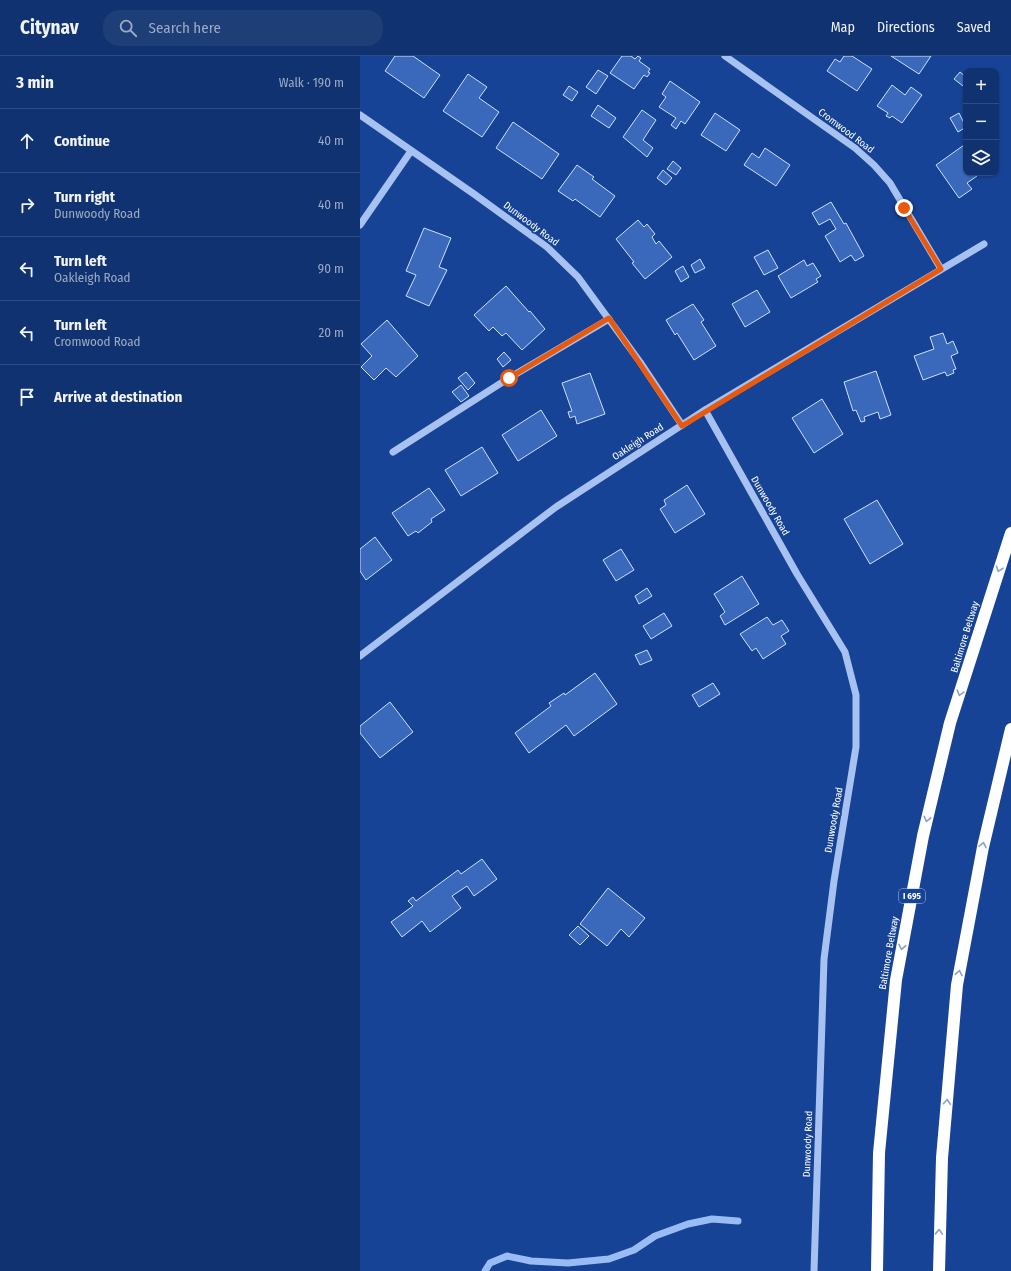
<!DOCTYPE html>
<html lang="en">
<head>
<meta charset="utf-8">
<style>
	:root { --surface:#103270; --page:#1e3e78; --text:#f1f3f6; --muted:#9caac3; --line:#304d83 }
	body { margin:0; font-family:"Fira Sans Condensed",sans-serif; background:var(--page); color:var(--text) }
	.controls { position:absolute; right:12px; top:12px; display:grid; overflow:hidden; border-radius:8px; box-shadow:0 1px 3px #0004 }
	.controls button { width:36px; height:36px; display:grid; place-items:center; padding:0; border:0; border-bottom:1px solid var(--line); background:var(--surface); color:var(--text); font:20px sans-serif }
	.stop { position:absolute; width:12px; height:12px; margin:-9px; border:3px solid #ea580c; border-radius:50%; background:#fff }
	.stop.end { background:#ea580c; border-color:#fff; box-shadow:0 1px 4px #0008 }
	.list { margin:0; padding:0; list-style:none }
	h2 { display:flex; justify-content:space-between; align-items:center; height:52px; margin:0; padding:0 16px; font-size:17px }
	h2 small { font-size:13px; font-weight:400; color:var(--muted) }
	.list li { display:grid; grid-template-columns:26px 1fr auto; gap:12px; align-items:center; box-sizing:border-box; height:64px; padding:0 16px; border-top:1px solid var(--line) }
	.list b { display:block; font-size:15px; white-space:nowrap }
	.list p { margin:0; font-size:13px; white-space:nowrap; color:var(--muted) }
	.list em { font-size:13px; font-style:normal; color:var(--muted) }
	.icon { flex:none; width:22px; height:22px; fill:none; stroke:currentColor; stroke-width:2; stroke-linecap:round; stroke-linejoin:round }
	.map { position:relative; flex:none; width:651px; height:1215px; overflow:hidden }
	header { display:flex; align-items:center; gap:24px; box-sizing:border-box; height:56px; padding:0 20px; background:var(--surface); border-bottom:1px solid var(--line) }
	header strong { font-size:19px }
	nav { display:flex; gap:22px; margin-inline-start:auto; font-size:14px }
	.search { width:280px; height:36px; background:var(--page); display:flex; align-items:center; gap:10px; box-sizing:border-box; padding:0 14px; border-radius:16px; color:var(--muted); font-size:15px }
	main { display:flex }
	aside { flex:1; background:var(--surface) }
	.map>svg:first-child { display:block }
</style>
</head>
<body>
<header>
<strong>Citynav</strong>
<div class="search"><svg class="icon" aria-label="search" viewBox="0 0 24 24"><circle cx="10" cy="10" r="6"/><path d="M15 15l6 6"/></svg>Search here</div>
<nav><a>Map</a><a>Directions</a><a>Saved</a></nav>
</header>
<main>
<aside>
<h2>3 min<small>Walk · 190 m</small></h2>
<ul class="list">
<li><svg class="icon" aria-label="ahead" viewBox="0 0 24 24"><path d="M12 20V5M6 11l6-6 6 6"/></svg><div><b>Continue</b></div><em>40 m</em></li>
<li><svg class="icon" aria-label="right" viewBox="0 0 24 24"><path d="M7 20v-9h11M14 6l5 5-5 5"/></svg><div><b>Turn right</b><p>Dunwoody Road</p></div><em>40 m</em></li>
<li><svg class="icon" aria-label="left" viewBox="0 0 24 24"><path d="M17 20v-9H6M10 6l-5 5 5 5"/></svg><div><b>Turn left</b><p>Oakleigh Road</p></div><em>90 m</em></li>
<li><svg class="icon" aria-label="left" viewBox="0 0 24 24"><path d="M17 20v-9H6M10 6l-5 5 5 5"/></svg><div><b>Turn left</b><p>Cromwood Road</p></div><em>20 m</em></li>
<li><svg class="icon" aria-label="arrive" viewBox="0 0 24 24"><path d="M6 21V4h12l-3 4 3 4H6"/></svg><div><b>Arrive at destination</b></div></li>
</ul>
</aside>
<div class="map">
<svg width="651" height="1215" viewBox="0 0 651 1215">
	<rect width="100%" height="100%" fill="#164395"/>
	<g fill="none" stroke-linecap="round" stroke-linejoin="round">
		<polyline stroke="#99bcf4" stroke-width="7" points="125,1215 130,1207 147,1200 171,1205 208,1207 249,1203 274,1194 295,1180 328,1168 352,1163 378,1165"/>
	</g>
	<g fill="#3a69bc" stroke="#cedffc">
		<polygon points="35,0 53,0 80,19 64,42 25,15"/>
		<polygon points="262,0 271,0 275,3 278,0 281,2 279,5 290,13 288,16 290,17 287,21 284,19 274,33 250,17"/>
		<polygon points="484,0 492,0 512,13 497,35 467,15 475,3 480,6"/>
		<polygon points="531,0 571,0 559,18"/>
		<polygon points="238,14 248,20 236,38 226,31"/>
		<polygon points="600,16 606,21 606,26 603,30 594,23"/>
		<polygon points="108,18 127,31 119,42 139,56 122,81 83,55"/>
		<polygon points="310,25 340,46 325,68 321,65 316,73 311,69 316,62 299,51 306,41 302,38"/>
		<polygon points="532,29 545,39 551,31 562,39 542,67 532,60 530,62 526,60 528,57 517,50"/>
		<polygon points="209,30 218,36 212,45 203,39"/>
		<polygon points="238,49 256,62 249,72 231,60"/>
		<polygon points="282,54 296,64 283,84 293,92 287,101 263,81"/>
		<polygon points="355,57 380,74 366,95 341,79"/>
		<polygon points="599,57 606,71 598,76 590,62"/>
		<polygon points="153,66 199,98 182,123 136,92"/>
		<polygon points="604,89 606,91 606,117 615,117 617,120 607,127 612,133 599,142 576,109"/>
		<polygon points="405,92 430,109 416,130 384,109 392,97 399,102"/>
		<polygon points="313,105 321,112 316,119 307,113"/>
		<polygon points="217,109 234,121 232,123 255,140 240,161 215,143 213,145 198,135"/>
		<polygon points="303,114 312,122 306,129 297,122"/>
		<polygon points="471,146 484,168 486,167 504,200 495,205 491,199 480,206 465,180 476,173 470,163 459,169 452,157"/>
		<polygon points="278,164 284,171 287,168 295,178 292,181 296,188 299,185 312,201 285,223 272,207 274,206 256,183"/>
		<polygon points="64,172 91,182 79,211 87,214 69,250 46,240 56,219 46,215"/>
		<polygon points="408,194 418,212 404,219 394,201"/>
		<polygon points="340,203 345,212 335,217 331,209"/>
		<polygon points="444,204 447,210 453,207 461,220 456,223 458,226 431,242 418,220"/>
		<polygon points="323,210 329,221 321,226 315,215"/>
		<polygon points="146,230 169,256 170,255 185,273 162,294 146,277 142,280 133,271 129,275 114,259"/>
		<polygon points="397,234 410,256 385,271 372,248"/>
		<polygon points="333,248 344,264 341,266 356,290 334,304 317,277 315,279 306,264"/>
		<polygon points="27,264 58,300 36,321 26,312 14,324 1,311 12,300 1,288"/>
		<polygon points="583,277 587,288 593,285 598,297 591,300 596,313 593,314 594,317 587,320 585,316 563,324 554,300 574,293 570,281"/>
		<polygon points="144,296 151,304 143,311 137,303"/>
		<polygon points="516,315 531,359 520,363 518,356 504,361 505,365 501,366 496,354 493,355 484,326"/>
		<polygon points="106,316 115,327 108,334 98,322"/>
		<polygon points="230,317 245,358 217,368 215,360 210,362 208,356 212,355 202,327"/>
		<polygon points="101,329 109,340 101,346 92,336"/>
		<polygon points="462,343 483,378 454,397 432,362"/>
		<polygon points="181,354 197,380 158,405 142,379"/>
		<polygon points="122,391 138,417 101,440 85,414"/>
		<polygon points="327,429 345,458 315,477 300,453 306,449 304,444"/>
		<polygon points="69,432 85,454 71,463 72,466 58,477 56,475 48,480 32,457"/>
		<polygon points="517,444 543,488 510,508 484,463"/>
		<polygon points="15,481 32,504 6,524 0,515 0,493"/>
		<polygon points="261,493 274,514 256,525 243,504"/>
		<polygon points="382,520 399,548 365,569 360,560 365,556 354,538"/>
		<polygon points="287,532 292,540 279,548 275,540"/>
		<polygon points="304,557 312,570 291,583 283,570"/>
		<polygon points="407,561 413,569 422,564 429,575 421,580 426,588 403,603 396,592 392,595 380,578"/>
		<polygon points="287,594 292,604 280,609 275,599"/>
		<polygon points="235,617 257,648 214,680 206,669 169,697 155,677 191,650 189,647 204,637 205,639"/>
		<polygon points="353,627 360,638 339,651 332,639"/>
		<polygon points="30,646 53,676 20,702 0,677 0,670"/>
		<polygon points="122,803 137,823 114,840 107,830 92,840 101,852 70,876 62,865 42,881 31,866 53,850 48,845 53,841 56,845 98,814 101,818"/>
		<polygon points="248,832 285,862 269,881 261,873 247,890 220,868"/>
		<polygon points="218,870 229,880 220,889 209,879"/>
	</g>
	<g fill="none" stroke-linecap="round" stroke-linejoin="round">
		<g stroke="#a7c2f1" stroke-width="7">
			<polyline points="365,0 495,92 514,109 530,127 581,213"/>
			<polyline points="0,59 114,138 187,191 218,221 280,306 322,369"/>
			<polyline points="0,169 51,95"/>
			<polyline points="345,354 437,518 485,596 496,639 496,691 474,825 464,903 454,1215"/>
			<polyline points="33,396 149,322 249,263"/>
			<polyline points="0,600 196,451 345,354 624,188"/>
		</g>
		<g stroke="#fff" stroke-width="12">
			<polyline points="517,1215 519,1097 536,924 563,780 590,667 651,477"/>
			<polyline points="579,1215 582,1102 597,929 623,791 651,673"/>
		</g>
	</g>
	<defs><path id="oneway-chevron" d="M-2-3.5L2.5 0L-2 3.5" fill="none" stroke-width="1.6" stroke-linecap="round" stroke-linejoin="round"/></defs>
	<g stroke="#8aa1ca">
		<use href="#oneway-chevron" transform="translate(639 513) rotate(109)"/>
		<use href="#oneway-chevron" transform="translate(600 637) rotate(107)"/>
		<use href="#oneway-chevron" transform="translate(567 763) rotate(104)"/>
		<use href="#oneway-chevron" transform="translate(623 789) rotate(-78)"/>
		<use href="#oneway-chevron" transform="translate(542 891) rotate(101)"/>
		<use href="#oneway-chevron" transform="translate(599 917) rotate(-79)"/>
		<use href="#oneway-chevron" transform="translate(587 1046) rotate(-85)"/>
		<use href="#oneway-chevron" transform="translate(579 1176) rotate(-88)"/>
	</g>
	<g fill="none" stroke-linecap="round" stroke-linejoin="round">
		<polyline stroke="#ea580c" stroke-width="5" points="149,322 249,262 322,370 581,213 544,152"/>
	</g>
	<g text-anchor="middle" dominant-baseline="central" stroke-width="3" stroke-linejoin="round" paint-order="stroke">
		<rect fill="#164395" stroke="#b9c7df" stroke-width="1" x="539" y="833" width="26" height="14" rx="3"/>
		<g font-size="9" font-weight="bold" fill="#fff">
			<text x="552" y="840">I 695</text>
		</g>
		<g font-size="10" fill="#fff" stroke="#164395">
			<text transform="translate(486 75) rotate(37)">Cromwood Road</text>
			<text transform="translate(171 168) rotate(37)">Dunwoody Road</text>
			<text transform="translate(278 386) rotate(-33)">Oakleigh Road</text>
			<text transform="translate(410 450) rotate(60)">Dunwoody Road</text>
			<text transform="translate(605 581) rotate(-73)">Baltimore Beltway</text>
			<text transform="translate(474 764) rotate(-80)">Dunwoody Road</text>
			<text transform="translate(529 897) rotate(-80)">Baltimore Beltway</text>
			<text transform="translate(448 1088) rotate(-88)">Dunwoody Road</text>
		</g>
	</g>
</svg>
<div class="controls">
<button>+</button>
<button>−</button>
<button><svg class="icon" aria-label="layers" viewBox="0 0 24 24"><path d="M12 4l9 5-9 5-9-5zM3 14l9 5 9-5"/></svg></button>
</div>
<div class="stop" style="left:149px;top:322px"></div>
<div class="stop end" style="left:544px;top:152px"></div>
</div>
</main>
</body>
</html>
